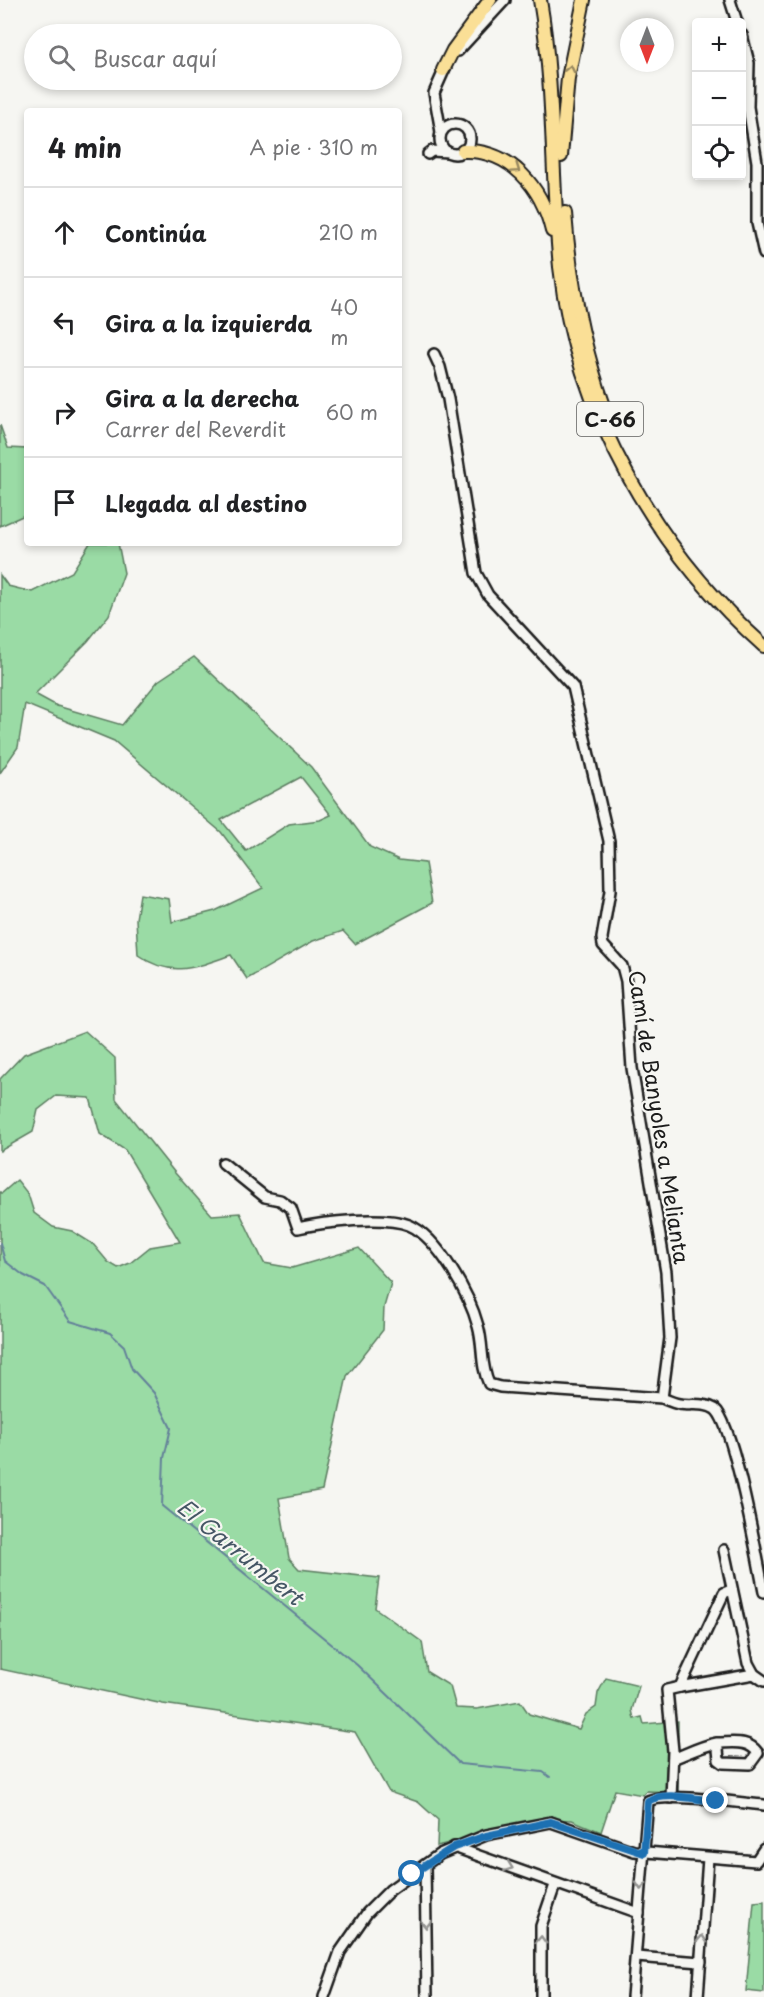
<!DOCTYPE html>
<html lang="es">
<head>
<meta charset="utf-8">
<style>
	:root { --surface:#fff; --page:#f2f2f2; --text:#202124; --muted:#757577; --line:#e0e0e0 }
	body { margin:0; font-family:"Playpen Sans",sans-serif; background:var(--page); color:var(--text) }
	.controls { position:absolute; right:18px; top:18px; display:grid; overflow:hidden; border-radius:6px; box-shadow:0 3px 9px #0003 }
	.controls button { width:54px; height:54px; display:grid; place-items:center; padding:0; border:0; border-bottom:2px solid var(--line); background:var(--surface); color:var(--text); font:30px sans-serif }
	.compass { position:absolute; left:620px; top:18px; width:54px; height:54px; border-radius:50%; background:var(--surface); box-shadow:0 3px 9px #0003; rotate:180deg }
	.stop { position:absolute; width:18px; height:18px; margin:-14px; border:4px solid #1f6fb2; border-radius:50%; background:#fff }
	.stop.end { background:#1f6fb2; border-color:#fff; box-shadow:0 2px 6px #0008 }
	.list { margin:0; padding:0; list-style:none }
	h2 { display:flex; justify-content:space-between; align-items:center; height:78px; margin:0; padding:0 24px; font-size:26px }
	h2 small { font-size:20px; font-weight:400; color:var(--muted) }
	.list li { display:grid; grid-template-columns:39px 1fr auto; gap:18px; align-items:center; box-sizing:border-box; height:90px; padding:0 24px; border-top:2px solid var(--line) }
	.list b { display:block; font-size:22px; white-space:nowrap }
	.list p { margin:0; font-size:20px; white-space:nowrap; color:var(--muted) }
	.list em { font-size:20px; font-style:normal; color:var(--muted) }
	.icon { flex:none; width:33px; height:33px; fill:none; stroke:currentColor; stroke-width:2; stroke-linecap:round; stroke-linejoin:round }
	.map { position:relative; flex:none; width:764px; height:1997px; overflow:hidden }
	.search { position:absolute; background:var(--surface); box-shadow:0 3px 9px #0003; left:24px; top:24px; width:378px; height:66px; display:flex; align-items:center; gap:15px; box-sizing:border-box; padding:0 21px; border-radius:33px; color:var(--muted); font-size:22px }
	.panel { position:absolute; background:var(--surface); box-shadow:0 3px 9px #0003; left:24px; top:108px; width:378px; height:438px; border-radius:6px }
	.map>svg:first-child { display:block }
</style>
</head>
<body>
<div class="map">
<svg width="764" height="1997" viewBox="0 0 764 1997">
	<rect width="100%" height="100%" fill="#f6f6f2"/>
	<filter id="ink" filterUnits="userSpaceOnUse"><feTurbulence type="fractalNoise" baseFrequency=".0167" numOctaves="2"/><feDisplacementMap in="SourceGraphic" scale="12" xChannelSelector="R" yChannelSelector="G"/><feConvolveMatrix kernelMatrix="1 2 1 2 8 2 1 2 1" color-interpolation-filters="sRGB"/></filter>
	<g filter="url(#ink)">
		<g fill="#9adba5" stroke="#5b7c60" stroke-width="1.5" fill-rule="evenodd">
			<polygon points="0,425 8,448 27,449 27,514 0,526"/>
			<path d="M90 543H118L124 573 109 615 88 641 35 694 57 706 122 725 158 681 194 657 311 767 370 847 399 860 425 863 432 903 355 944 343 931 313 941 247 979 231 955C196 967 172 979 138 955L136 919 140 894 169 899 172 922 215 911 263 888 221 832 114 741 25 704 18 747 0 773V575L8 586 32 592 72 572ZM301 777 331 815 320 820 289 824 246 851 221 820Z"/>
			<polygon points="85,1031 115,1058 116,1099 175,1173 212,1215 240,1213 264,1263 292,1268 359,1248 391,1283 384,1307 383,1330 347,1376 322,1490 279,1498 289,1558 299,1569 379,1578 375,1608 422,1642 427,1672 450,1686 456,1708 477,1709 520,1701 529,1714 579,1729 586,1714 596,1707 598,1693 606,1678 639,1686 632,1710 634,1719 642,1717 644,1724 678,1721 678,1792 646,1791 643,1795 615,1790 601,1832 572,1820 543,1819 437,1846 438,1820 418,1802 389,1792 355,1732 163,1704 0,1669 0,1192 2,1193 17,1180 28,1194 34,1213 53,1227 72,1231 93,1244 108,1262 118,1268 130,1263 150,1247 180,1242 125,1150 100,1134 90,1098 56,1096 38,1110 33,1132 0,1151 0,1079 24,1054"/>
			<polygon points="764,1901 764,1993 746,1991 754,1902"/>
		</g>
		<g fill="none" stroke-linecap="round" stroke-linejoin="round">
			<polyline stroke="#638099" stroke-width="2" points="0,1243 5,1261 23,1275 45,1286 70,1321 110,1333 124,1346 132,1369 154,1393 171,1428 164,1458 162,1506 357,1665 460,1764 543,1772 550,1777"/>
			<defs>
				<g id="minor">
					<polyline points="730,0 737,22"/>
					<polyline points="742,35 749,63 748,107 757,162 757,223 764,254"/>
					<polyline points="458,51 505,0"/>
					<circle cx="455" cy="139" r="15"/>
					<polyline points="441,132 434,93 446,66"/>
					<polyline points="428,154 432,151 448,152"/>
					<polyline points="434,354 440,367 448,399 476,573 488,595 573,687 609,841 610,891 602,938 603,945 622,966 626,981 632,1068 666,1272 670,1338 662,1398"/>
					<path d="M223 1163 265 1197 280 1200 291 1208 298 1228C324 1222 384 1215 409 1225 438 1237 470 1296 478 1326 484 1346 480 1365 489 1384L500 1387 662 1398C667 1400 673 1403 679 1404 691 1406 704 1402 715 1409 734 1424 758 1562 764 1592"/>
					<polyline points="724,1550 748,1663 754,1674 764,1681"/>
					<polyline points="680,1687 754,1674"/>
					<path d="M673 1759C688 1753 701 1746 717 1743 733 1743 748 1739 758 1753L750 1764 723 1763 719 1760 718 1749 712 1744"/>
					<polyline points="671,1798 673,1751 667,1690 680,1687 724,1593 731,1590"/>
					<polyline points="454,1847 639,1913"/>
					<polyline points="425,1865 427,1997"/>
					<polyline points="636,1957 701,1962"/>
					<polyline points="324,1997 340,1952 367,1913 390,1890 440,1854 486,1835 551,1822 634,1851 756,1861 764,1849"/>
					<polyline points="541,1997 541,1926 555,1885"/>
					<path d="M632 1997 648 1801C665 1792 741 1803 764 1805"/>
					<polyline points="698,1997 708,1858"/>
				</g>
				<g id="highway">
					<path d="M540 0C555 88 551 178 560 267 576 412 656 550 764 646"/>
					<polyline points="443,70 453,50 490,0"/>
					<path d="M463 151C511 149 542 188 552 231"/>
					<polyline points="561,156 568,78 584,0"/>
					<path d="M565 213C570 281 582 344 605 409"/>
				</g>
			</defs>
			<use href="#minor" stroke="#1c1c1c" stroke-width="14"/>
			<use href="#highway" stroke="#1c1c1c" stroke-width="16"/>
			<use href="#minor" stroke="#f6f6f2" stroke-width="9"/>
			<use href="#highway" stroke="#fadf96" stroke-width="12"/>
		</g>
		<defs><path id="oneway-chevron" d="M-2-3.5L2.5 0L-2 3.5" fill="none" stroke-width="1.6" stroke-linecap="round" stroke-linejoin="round" transform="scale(1.5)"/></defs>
		<g stroke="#96875f">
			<use href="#oneway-chevron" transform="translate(570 69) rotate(-78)"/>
			<use href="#oneway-chevron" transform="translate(516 169) rotate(35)"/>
		</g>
		<g stroke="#949492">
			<use href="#oneway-chevron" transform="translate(509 1867) rotate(21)"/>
			<use href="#oneway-chevron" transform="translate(641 1886) rotate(95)"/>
			<use href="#oneway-chevron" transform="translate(426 1924) rotate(89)"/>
			<use href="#oneway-chevron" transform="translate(702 1939) rotate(-86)"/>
			<use href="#oneway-chevron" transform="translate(541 1940) rotate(-88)"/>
		</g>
	</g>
	<g fill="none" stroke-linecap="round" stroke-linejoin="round" filter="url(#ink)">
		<path stroke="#1f6fb2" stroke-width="8" d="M412 1874 454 1847 486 1836 551 1822 644 1853 648 1801C665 1791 697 1800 716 1801"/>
	</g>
	<g text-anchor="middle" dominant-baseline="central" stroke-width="4.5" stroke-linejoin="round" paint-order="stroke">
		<rect fill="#f6f6f2" stroke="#5d5d5c" stroke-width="1.5" x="577" y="402" width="66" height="34" rx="4.5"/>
		<g font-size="20" font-weight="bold" fill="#1c1c1c">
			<text x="610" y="419">C-66</text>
		</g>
		<g font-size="21" fill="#1c1c1c" stroke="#f6f6f2">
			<text transform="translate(660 1117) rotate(81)">Camí de Banyoles a Melianta</text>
		</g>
		<g font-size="22" font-style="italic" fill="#455665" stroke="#f6f6f2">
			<text transform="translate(241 1551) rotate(39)">El Garrumbert</text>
		</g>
	</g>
</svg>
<div class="controls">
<button>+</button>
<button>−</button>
<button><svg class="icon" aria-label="locate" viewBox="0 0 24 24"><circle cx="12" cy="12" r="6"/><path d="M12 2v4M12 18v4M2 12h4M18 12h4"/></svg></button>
</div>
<svg class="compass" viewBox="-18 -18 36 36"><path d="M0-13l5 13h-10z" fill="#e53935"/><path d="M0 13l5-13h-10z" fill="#757577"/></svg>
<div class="stop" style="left:412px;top:1874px"></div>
<div class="stop end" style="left:716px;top:1801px"></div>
<div class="search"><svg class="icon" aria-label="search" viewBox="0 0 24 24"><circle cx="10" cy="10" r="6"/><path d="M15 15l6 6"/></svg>Buscar aquí</div>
<section class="panel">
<h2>4 min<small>A pie · 310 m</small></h2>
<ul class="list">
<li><svg class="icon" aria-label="ahead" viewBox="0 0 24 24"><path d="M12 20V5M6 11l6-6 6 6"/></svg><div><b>Continúa</b></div><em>210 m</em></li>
<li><svg class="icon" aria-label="left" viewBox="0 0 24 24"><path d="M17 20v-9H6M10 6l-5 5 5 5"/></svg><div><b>Gira a la izquierda</b></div><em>40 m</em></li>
<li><svg class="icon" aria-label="right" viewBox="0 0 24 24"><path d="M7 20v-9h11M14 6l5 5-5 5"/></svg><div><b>Gira a la derecha</b><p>Carrer del Reverdit</p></div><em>60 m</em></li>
<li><svg class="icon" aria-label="arrive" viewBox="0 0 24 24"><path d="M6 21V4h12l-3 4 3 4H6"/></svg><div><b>Llegada al destino</b></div></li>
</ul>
</section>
</div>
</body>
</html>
